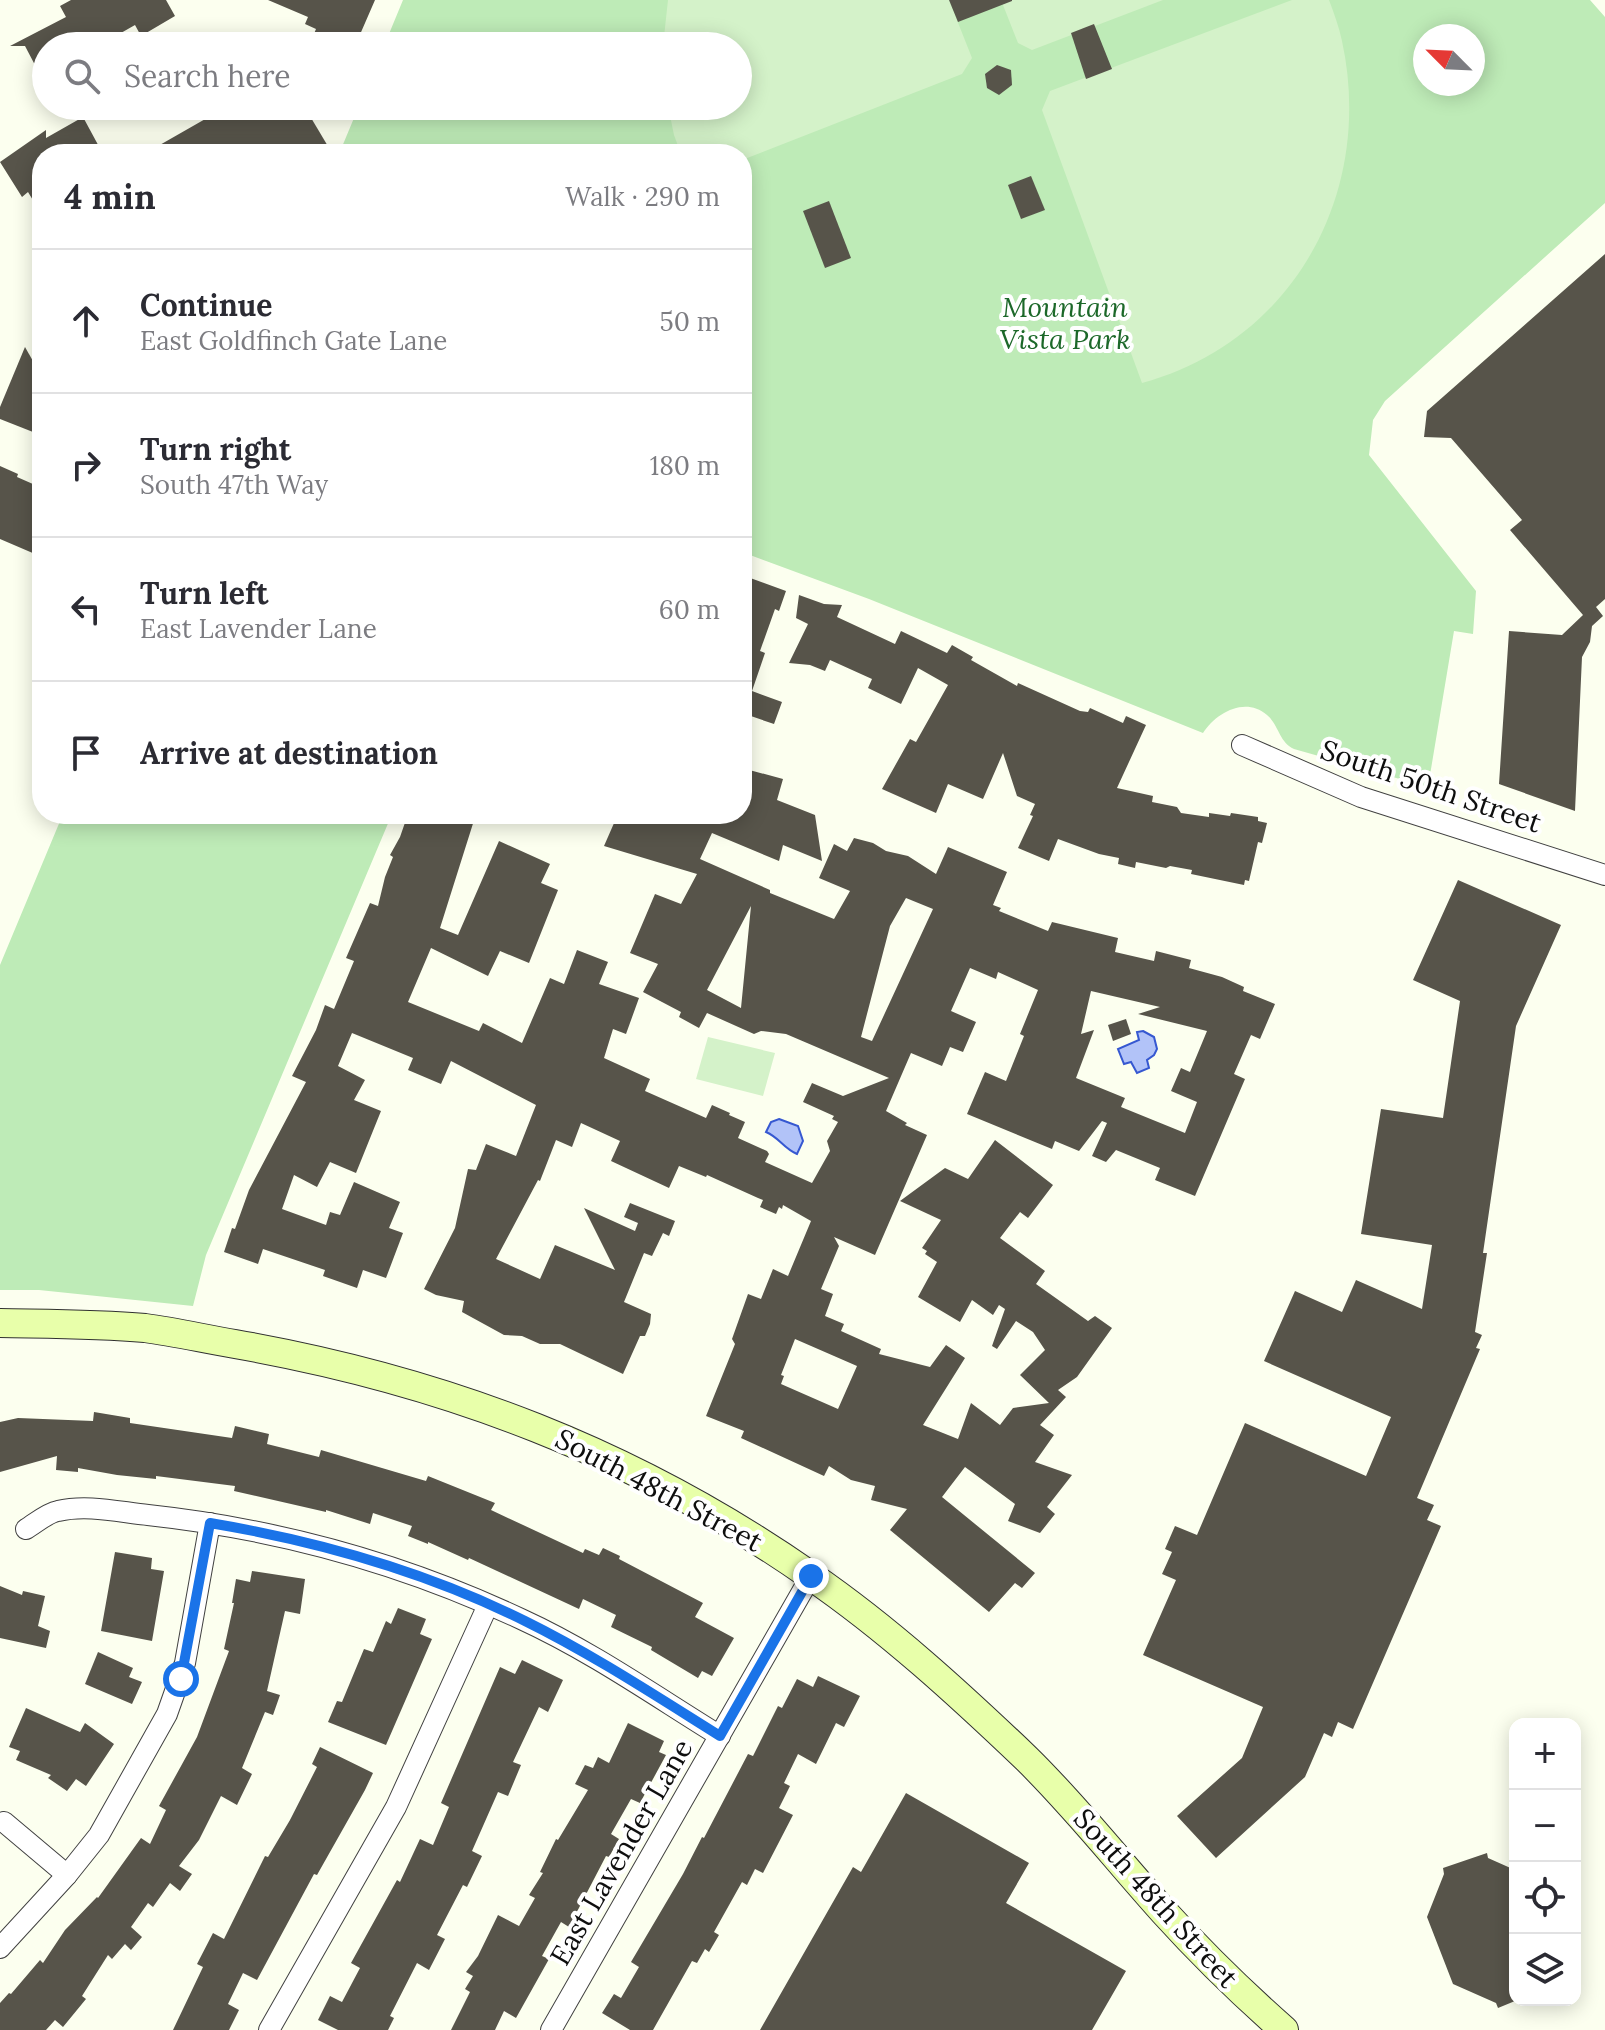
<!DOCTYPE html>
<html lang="en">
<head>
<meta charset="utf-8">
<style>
	:root { --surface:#fff; --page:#f7f7f7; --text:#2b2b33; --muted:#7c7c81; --line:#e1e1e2 }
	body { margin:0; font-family:Lora,serif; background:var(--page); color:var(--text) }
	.controls { position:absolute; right:24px; bottom:24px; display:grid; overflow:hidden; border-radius:16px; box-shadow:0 4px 20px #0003 }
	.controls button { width:72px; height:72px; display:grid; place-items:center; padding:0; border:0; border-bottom:2px solid var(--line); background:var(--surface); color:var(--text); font:40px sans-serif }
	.compass { position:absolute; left:1413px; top:24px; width:72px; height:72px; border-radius:50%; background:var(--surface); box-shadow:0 4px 20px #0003; rotate:294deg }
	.stop { position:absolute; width:24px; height:24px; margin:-18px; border:6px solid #1a73e8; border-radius:50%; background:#fff }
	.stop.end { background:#1a73e8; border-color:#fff; box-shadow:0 2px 8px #0008 }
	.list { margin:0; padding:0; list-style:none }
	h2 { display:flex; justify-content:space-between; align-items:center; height:104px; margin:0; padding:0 32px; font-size:34px }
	h2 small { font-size:26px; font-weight:400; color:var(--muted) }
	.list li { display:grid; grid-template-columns:52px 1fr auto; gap:24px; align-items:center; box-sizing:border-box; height:144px; padding:0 32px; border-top:2px solid var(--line) }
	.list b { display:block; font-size:30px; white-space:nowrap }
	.list p { margin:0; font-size:26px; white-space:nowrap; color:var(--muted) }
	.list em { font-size:26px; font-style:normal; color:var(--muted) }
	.icon { flex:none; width:44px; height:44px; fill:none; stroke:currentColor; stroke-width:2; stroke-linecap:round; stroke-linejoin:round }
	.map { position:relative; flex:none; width:1605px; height:2030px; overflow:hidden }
	.search { position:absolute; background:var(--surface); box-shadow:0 4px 20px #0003; left:32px; top:32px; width:720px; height:88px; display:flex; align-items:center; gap:20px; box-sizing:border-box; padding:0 28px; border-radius:44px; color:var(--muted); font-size:30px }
	.panel { position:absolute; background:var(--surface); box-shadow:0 4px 20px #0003; left:32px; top:144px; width:720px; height:680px; border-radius:32px }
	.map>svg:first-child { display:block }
</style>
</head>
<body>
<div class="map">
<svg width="1605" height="2030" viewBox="0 0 1605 2030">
	<rect width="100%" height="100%" fill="#fcffef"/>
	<g fill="#beebb7" fill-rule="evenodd">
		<path d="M403 0H1590L1605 17V203L1385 401 1373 420 1369 455 1476 591 1473 634 1454 631 1428 787 1294 749C1279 742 1279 725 1267 715 1245 696 1216 713 1203 733L869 599 742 552V154H339L359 106H738V46H384ZM1425 36H1473V84H1425Z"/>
		<polygon points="63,814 392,814 206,1255 193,1306 39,1290 0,1290 0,965"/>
	</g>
	<g fill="#d4f2c9">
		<polygon points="668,0 949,0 972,58 962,74 742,160 742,154 681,154 674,135 668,106 738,106 738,46 663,46"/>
		<polygon points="1001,0 1163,0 1032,50 1018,43"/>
		<path d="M1292 0H1329C1334 13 1339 27 1342 41 1375 193 1293 342 1142 383L1042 110 1050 91Z"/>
		<polygon points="708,1037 775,1053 763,1096 696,1079"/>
	</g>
	<g fill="#b2c3f8" stroke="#3658d1" stroke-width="2">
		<polygon points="1143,1031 1154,1037 1157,1049 1154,1055 1147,1060 1149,1068 1137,1073 1131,1062 1124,1064 1118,1049 1139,1040 1137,1032"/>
		<path d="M779 1119 798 1126 803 1141 797 1154C783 1148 780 1138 766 1132L771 1122Z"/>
	</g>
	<g fill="#57544a" fill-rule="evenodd">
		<polygon points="71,0 166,0 175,16 141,36 135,25 98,46 46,46 46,86 25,46 10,46 66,17 60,6"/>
		<polygon points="268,0 375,0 355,46 309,46 316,29 305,24 308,17"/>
		<polygon points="949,0 1012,0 1012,1 958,22"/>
		<polygon points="1094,24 1112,69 1086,79 1071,33"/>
		<polygon points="997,65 1011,70 1012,85 999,95 987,88 985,74"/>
		<polygon points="228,106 304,106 329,148 320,154 144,154"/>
		<polygon points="83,117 103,154 42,154 42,215 28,192 22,197 0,162 46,130 46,138"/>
		<polygon points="1031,176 1045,210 1021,219 1008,185"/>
		<polygon points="829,201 851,258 825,268 803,211"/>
		<polygon points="1605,254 1605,599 1596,607 1603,616 1592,626 1590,642 1582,657 1575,811 1499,784 1509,631 1562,635 1583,615 1510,530 1522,520 1451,438 1424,437 1427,411"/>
		<polygon points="25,347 42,377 42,411 33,432 0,419 0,407"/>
		<polygon points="0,466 18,474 17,477 42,488 42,557 0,539"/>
		<polygon points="742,575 786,591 779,611 775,609 760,651 765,653 752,691 782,702 774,724 742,713"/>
		<polygon points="799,595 824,604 842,605 837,617 895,644 901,631 947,653 952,645 973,657 971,660 1017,686 1018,683 1080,711 1088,712 1090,708 1123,723 1126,716 1146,725 1117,788 1153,796 1152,802 1177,807 1181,813 1209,817 1209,813 1230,816 1231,813 1258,817 1258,821 1267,823 1262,843 1258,842 1249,881 1245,880 1244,885 1191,874 1192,870 1170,866 1166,868 1136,862 1135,868 1118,864 1119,858 1099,854 1058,839 1049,861 1018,848 1033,816 1030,815 1035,804 1017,796 1003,753 983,799 948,784 936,813 882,789 910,739 916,742 948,685 918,668 901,704 868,688 872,679 830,660 825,671 810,665 789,663 808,624 796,618"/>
		<path d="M742 768 783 779 777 800 815 815 822 861 783 845 779 861 712 833 700 859 770 890V893L834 919 850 891 819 878 834 844 847 851 854 838 873 843 886 851 908 856 936 874 948 847 1007 872 993 905 1001 908 999 911 1048 931 1052 922 1118 938 1115 952 1154 961 1156 951 1191 960 1189 968 1222 977 1244 987 1243 991 1275 1004 1260 1039 1251 1035 1234 1074 1245 1079 1195 1196 1155 1180 1160 1168 1116 1150 1106 1162 1092 1156 1107 1123 1102 1121 1079 1151 1055 1141 1052 1149 967 1114 985 1072 1006 1081 1024 1036 1020 1034 1038 990 998 972 996 979 970 968 951 1011 976 1022 963 1052 950 1047 942 1066 911 1053 886 1111 907 1123 905 1125 927 1135 875 1255 834 1237 839 1246 821 1289 833 1294 825 1316 844 1324 841 1331 881 1349 879 1354 930 1367 946 1345 965 1358 923 1425 958 1439 971 1403 1000 1425 1013 1408 1049 1403 1020 1375 1045 1350 1033 1332 1016 1321 997 1349 992 1346 1005 1309 999 1305 993 1315 972 1300 960 1322 918 1297 937 1262 925 1254 927 1251 922 1248 941 1220 900 1201 945 1168 968 1179 995 1140 1053 1185 1028 1218 1020 1212 1000 1238 1045 1271 1036 1284 1088 1321 1095 1316 1112 1328 1077 1377 1058 1390 1066 1397 1040 1425 1054 1435 1035 1462 1072 1475 1047 1507 1055 1514 1040 1533 1008 1521 1015 1504 965 1467 942 1497 1035 1573 1022 1588 1015 1583 989 1612 890 1530 907 1509 871 1500 875 1486 851 1480 829 1466 824 1476 741 1438 744 1431 706 1416 735 1344 732 1339 748 1294 761 1299 773 1269 788 1276 811 1221 783 1205 782 1209 779 1207 776 1214 760 1207 763 1200 758 1198 707 1175 706 1177 679 1166 669 1188 611 1161 620 1141 581 1123 572 1147 556 1140 540 1181 538 1180 496 1259 540 1279 555 1245 615 1270 584 1208 635 1231 638 1223 624 1217 630 1203 675 1221 669 1236 663 1233 652 1256 644 1253 624 1302 651 1314 650 1324 645 1336H640L623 1374 560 1344H540L522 1336 504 1335 462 1312 464 1301 436 1295 424 1289 455 1228 468 1169 476 1170 486 1144 516 1156 536 1105 451 1061 441 1084 408 1070 413 1058 352 1033 338 1066 365 1080 354 1100 381 1111 356 1173 330 1162 317 1187 294 1175 282 1209 326 1225 330 1212 340 1215 354 1182 400 1202 389 1228 403 1233 386 1278 363 1270 357 1288 323 1276 325 1270 263 1249 258 1264 224 1252 232 1228 235 1229 249 1190 306 1082 292 1076 316 1030 325 1005 334 1009 354 961 346 958 370 903 378 906 385 877 393 857 390 855 400 837 408 814H476L440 928 458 935 499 841 550 864 541 883 558 890 529 963 500 951 488 976 431 948 408 1002 479 1031 483 1023 522 1043 550 978 564 984 577 950 608 962 599 984 639 998 626 1034 613 1029 604 1058 650 1079 645 1091 706 1118 712 1105 730 1113 729 1115 745 1122 738 1138 767 1151 769 1154 765 1162 812 1183 830 1151 827 1141 838 1122 832 1119 834 1116 803 1102 812 1083 843 1096 889 1078 786 1034 761 1031 754 1034 707 1013 699 1028 679 1017 681 1012 643 992 658 964 630 953 655 894 681 904 697 874 604 846 618 814H742ZM906 898 933 909 872 1041 861 1037 890 926ZM751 906 741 1008 707 990ZM1091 991 1160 1007 1138 1014 1207 1031 1190 1072 1181 1068 1171 1091 1197 1102 1185 1133 1121 1107 1125 1098 1076 1078 1094 1030 1081 1034ZM795 1339 857 1366 838 1409 781 1384 784 1376 781 1375Z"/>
		<polygon points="1458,880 1561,925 1516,1026 1483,1253 1487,1253 1475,1332 1482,1335 1476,1348 1480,1349 1417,1498 1434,1505 1427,1520 1441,1526 1353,1729 1338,1722 1332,1737 1324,1733 1305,1777 1216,1858 1177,1816 1242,1758 1263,1707 1143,1655 1176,1580 1162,1574 1172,1552 1165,1549 1175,1526 1197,1535 1245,1423 1366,1476 1391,1417 1264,1361 1295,1291 1342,1312 1356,1280 1422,1309 1432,1245 1361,1234 1381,1109 1443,1118 1460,1001 1413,980"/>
		<polygon points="1126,1019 1131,1034 1113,1041 1108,1025"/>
		<polygon points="94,1412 130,1418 130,1423 232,1438 235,1426 269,1434 267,1444 319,1457 321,1450 426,1481 428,1476 495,1503 491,1510 583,1553 585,1549 599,1555 603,1548 620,1556 619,1559 703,1603 695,1617 734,1638 712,1676 702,1671 698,1678 651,1650 652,1647 611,1627 616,1615 583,1599 579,1609 469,1558 468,1560 428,1542 428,1544 408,1536 412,1526 373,1513 370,1524 326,1510 326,1512 234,1491 235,1486 156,1476 156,1479 117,1475 78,1468 78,1472 56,1470 57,1456 0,1472 0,1422 18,1418 93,1421"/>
		<polygon points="115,1552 152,1558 151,1569 164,1571 152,1641 101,1631"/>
		<polygon points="252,1571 305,1579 300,1614 285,1611 267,1691 280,1695 273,1715 265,1712 242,1768 252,1774 237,1805 221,1796 199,1840 179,1866 192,1874 180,1891 170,1883 153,1907 148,1903 131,1927 142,1937 131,1950 125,1944 112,1959 108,1955 82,1996 86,1999 63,2027 55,2020 46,2030 0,2030 0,2003 9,1993 11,1994 40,1960 43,1963 65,1930 97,1897 98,1898 141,1838 150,1844 166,1810 159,1806 197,1737 229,1651 224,1649 234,1603 232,1603 236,1579 250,1582"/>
		<polygon points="0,1586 22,1595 23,1591 45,1596 38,1626 50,1631 46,1648 0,1638"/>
		<polygon points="398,1608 426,1619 420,1634 432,1639 386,1745 328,1722 337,1701 342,1702 364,1649 373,1652 386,1621 391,1624"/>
		<polygon points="98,1652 133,1668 129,1677 142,1682 132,1704 85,1684"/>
		<polygon points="522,1660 563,1680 548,1712 539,1707 513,1762 521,1765 508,1796 498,1792 472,1851 482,1856 467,1887 463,1885 437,1935 445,1939 429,1970 417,1963 390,2016 394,2018 388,2030 338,2030 318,2020 330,1996 342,2002 360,1968 351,1963 397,1880 400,1882 420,1839 433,1845 449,1807 441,1803 500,1667 515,1674"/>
		<polygon points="818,1676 860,1696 844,1727 836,1723 816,1764 798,1754 784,1783 790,1786 779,1808 793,1815 763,1873 755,1869 747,1885 742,1882 714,1932 719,1935 709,1952 705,1949 697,1963 692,1961 653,2030 630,2030 602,2013 614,1994 621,1998 639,1967 631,1962 683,1874 702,1837 704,1838 748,1754 753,1756 778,1706 782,1708 797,1679 813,1687"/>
		<polygon points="26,1708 80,1732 85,1723 114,1744 86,1786 76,1779 67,1791 48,1778 51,1775 16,1760 20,1751 9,1747"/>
		<polygon points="628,1723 664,1741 659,1752 666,1755 640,1803 631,1799 611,1834 619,1839 609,1857 606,1856 569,1927 561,1922 542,1956 549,1959 516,2018 504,2011 495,2030 451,2030 470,1992 465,1989 473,1976 466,1972 478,1956 498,1915 519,1926 535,1898 529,1895 543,1873 540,1872 556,1839 558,1840 588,1790 575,1784 585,1765 593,1768 598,1757 609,1763"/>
		<polygon points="320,1747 373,1773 365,1790 317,1875 314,1874 257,1980 243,1973 228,2004 239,2010 229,2030 173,2030 203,1967 197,1964 213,1933 224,1939 265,1856 268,1857 290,1820 317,1767 312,1764"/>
		<polygon points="906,1793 1029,1863 1006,1903 1126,1971 1092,2030 760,2030 853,1867 861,1872"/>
		<polygon points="1487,1853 1488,1858 1515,1870 1515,2001 1498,2008 1496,2003 1453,1984 1427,1917 1444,1874 1443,1868"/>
	</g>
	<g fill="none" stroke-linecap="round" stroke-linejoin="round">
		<defs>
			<g id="street">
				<polyline points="1242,745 1361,797 1605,875"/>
				<path d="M26 1529C36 1523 47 1513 58 1511 87 1504 119 1512 148 1515 277 1529 404 1564 521 1619 591 1651 655 1696 720 1736"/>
				<polyline points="4,1822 67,1875"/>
				<polyline points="0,1948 67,1875 99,1835 167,1714 185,1663 210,1523"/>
				<polyline points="269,2030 396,1807 488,1605"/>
				<polyline points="551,2030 811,1576"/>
			</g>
			<path id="secondary" d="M0 1323C48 1324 97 1324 145 1328 175 1332 205 1339 235 1344 446 1381 635 1453 811 1576 888 1629 959 1694 1027 1759 1076 1807 1118 1861 1164 1912 1202 1954 1242 1993 1284 2030"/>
		</defs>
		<use href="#street" stroke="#414141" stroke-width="22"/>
		<use href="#secondary" stroke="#303030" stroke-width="30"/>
		<use href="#street" stroke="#fff" stroke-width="20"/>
		<use href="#secondary" stroke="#e8ffaa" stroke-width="28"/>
	</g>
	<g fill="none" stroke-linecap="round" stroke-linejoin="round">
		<path stroke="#1a73e8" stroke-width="10" d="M181 1679 210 1523C317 1541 427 1572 525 1621 592 1654 656 1696 720 1736L811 1576"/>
	</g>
	<g text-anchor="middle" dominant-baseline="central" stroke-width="8" stroke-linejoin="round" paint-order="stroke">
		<g font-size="28" font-style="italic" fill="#1c6829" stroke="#fff">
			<text x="1065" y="307">Mountain<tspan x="1065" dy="32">Vista Park</tspan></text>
		</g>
		<g font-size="28" fill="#0e0e0e" stroke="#fff">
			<text transform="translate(1431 786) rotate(19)">South 50th Street</text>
			<text transform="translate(659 1490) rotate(28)">South 48th Street</text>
			<text transform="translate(621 1852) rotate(-60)">East Lavender Lane</text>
			<text transform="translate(1156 1898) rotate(48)">South 48th Street</text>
		</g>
	</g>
</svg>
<div class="controls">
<button>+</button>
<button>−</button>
<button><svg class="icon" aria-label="locate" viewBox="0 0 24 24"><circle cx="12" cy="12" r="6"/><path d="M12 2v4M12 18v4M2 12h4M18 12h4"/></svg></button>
<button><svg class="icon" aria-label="layers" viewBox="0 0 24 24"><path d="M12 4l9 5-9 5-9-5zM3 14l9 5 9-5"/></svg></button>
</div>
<svg class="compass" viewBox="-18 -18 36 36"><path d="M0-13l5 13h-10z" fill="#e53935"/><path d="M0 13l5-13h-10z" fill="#7c7c81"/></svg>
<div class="stop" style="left:181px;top:1679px"></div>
<div class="stop end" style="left:811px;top:1576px"></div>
<div class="search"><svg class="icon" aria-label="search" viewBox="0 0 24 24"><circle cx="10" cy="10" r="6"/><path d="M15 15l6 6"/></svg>Search here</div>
<section class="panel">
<h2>4 min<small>Walk · 290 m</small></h2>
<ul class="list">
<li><svg class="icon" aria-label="ahead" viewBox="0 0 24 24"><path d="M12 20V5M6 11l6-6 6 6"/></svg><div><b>Continue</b><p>East Goldfinch Gate Lane</p></div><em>50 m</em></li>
<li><svg class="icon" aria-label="right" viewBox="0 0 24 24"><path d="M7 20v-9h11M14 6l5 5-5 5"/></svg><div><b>Turn right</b><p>South 47th Way</p></div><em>180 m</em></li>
<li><svg class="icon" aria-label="left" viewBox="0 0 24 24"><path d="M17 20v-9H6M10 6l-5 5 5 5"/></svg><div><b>Turn left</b><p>East Lavender Lane</p></div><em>60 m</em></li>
<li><svg class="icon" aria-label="arrive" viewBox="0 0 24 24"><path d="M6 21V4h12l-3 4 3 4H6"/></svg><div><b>Arrive at destination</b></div></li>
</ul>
</section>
</div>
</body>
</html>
